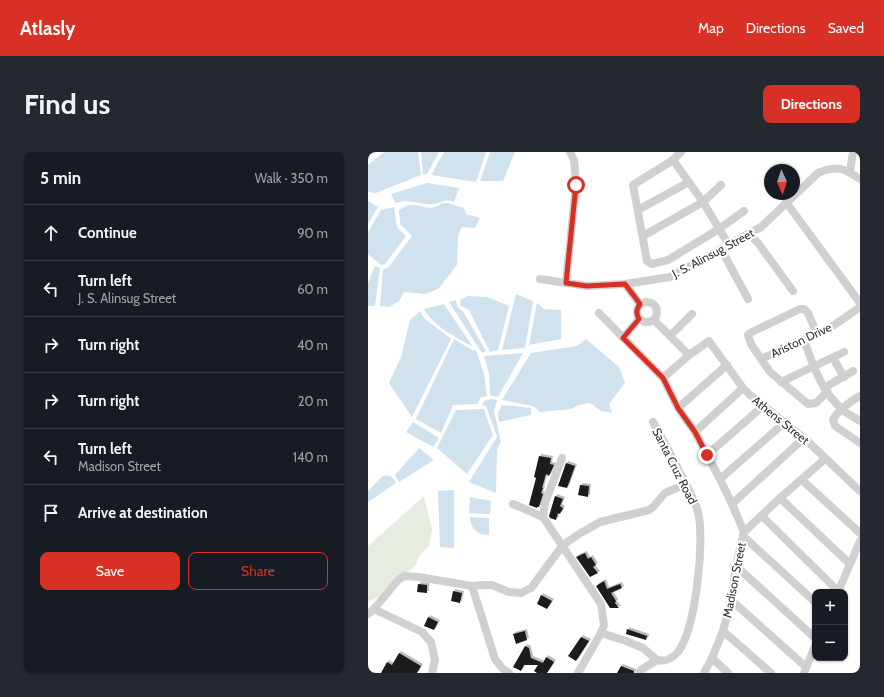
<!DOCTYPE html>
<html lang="en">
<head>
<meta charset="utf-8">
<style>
	:root { --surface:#171b24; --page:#242831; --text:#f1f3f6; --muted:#9ea1a6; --line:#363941; --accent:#d93025 }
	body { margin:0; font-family:Cabin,sans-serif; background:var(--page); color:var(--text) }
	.controls { position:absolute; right:12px; bottom:12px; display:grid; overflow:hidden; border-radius:8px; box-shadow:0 1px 3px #0004 }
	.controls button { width:36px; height:36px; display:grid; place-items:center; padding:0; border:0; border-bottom:1px solid var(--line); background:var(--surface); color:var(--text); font:20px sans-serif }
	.compass { position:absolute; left:396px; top:12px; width:36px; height:36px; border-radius:50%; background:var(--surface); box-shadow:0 1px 3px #0004; rotate:177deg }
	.stop { position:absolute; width:12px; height:12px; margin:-9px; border:3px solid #d93025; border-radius:50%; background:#fff }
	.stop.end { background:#d93025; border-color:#fff; box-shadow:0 1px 4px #0008 }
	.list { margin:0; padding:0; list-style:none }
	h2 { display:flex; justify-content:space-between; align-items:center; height:52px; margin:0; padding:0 16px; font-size:17px }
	h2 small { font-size:13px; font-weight:400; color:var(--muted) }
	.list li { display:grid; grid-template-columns:26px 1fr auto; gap:12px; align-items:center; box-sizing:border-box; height:56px; padding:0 16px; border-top:1px solid var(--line) }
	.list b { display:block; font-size:15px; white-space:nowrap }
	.list p { margin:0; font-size:13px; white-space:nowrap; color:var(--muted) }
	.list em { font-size:13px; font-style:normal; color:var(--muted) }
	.actions { display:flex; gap:8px; padding:12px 16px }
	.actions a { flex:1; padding:9px 0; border:1px solid var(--accent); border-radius:8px; text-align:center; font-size:14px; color:var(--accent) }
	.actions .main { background:var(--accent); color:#fff }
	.icon { flex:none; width:22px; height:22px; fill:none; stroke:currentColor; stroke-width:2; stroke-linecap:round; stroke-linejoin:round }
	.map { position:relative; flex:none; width:492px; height:521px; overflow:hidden; border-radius:8px }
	header { display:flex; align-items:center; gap:24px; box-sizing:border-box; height:56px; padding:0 20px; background:var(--accent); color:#fff }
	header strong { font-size:19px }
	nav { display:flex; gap:22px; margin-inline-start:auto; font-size:14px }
	.intro { display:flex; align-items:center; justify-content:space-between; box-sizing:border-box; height:96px; padding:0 24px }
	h1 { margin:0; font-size:28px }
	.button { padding:10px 18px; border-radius:8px; background:var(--accent); color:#fff; font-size:14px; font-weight:700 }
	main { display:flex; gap:24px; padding:0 24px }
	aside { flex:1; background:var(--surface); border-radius:8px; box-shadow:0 1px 3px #0004 }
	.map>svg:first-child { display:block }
</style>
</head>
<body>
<header>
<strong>Atlasly</strong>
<nav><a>Map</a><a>Directions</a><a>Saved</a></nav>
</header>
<div class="intro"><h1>Find us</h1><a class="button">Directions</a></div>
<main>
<aside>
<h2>5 min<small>Walk · 350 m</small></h2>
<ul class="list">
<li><svg class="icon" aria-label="ahead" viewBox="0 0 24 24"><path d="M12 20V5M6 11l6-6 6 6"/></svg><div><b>Continue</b></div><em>90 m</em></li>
<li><svg class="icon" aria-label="left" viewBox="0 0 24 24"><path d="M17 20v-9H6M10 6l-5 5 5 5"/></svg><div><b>Turn left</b><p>J. S. Alinsug Street</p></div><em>60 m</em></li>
<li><svg class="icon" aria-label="right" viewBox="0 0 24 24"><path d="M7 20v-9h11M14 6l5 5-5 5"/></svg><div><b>Turn right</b></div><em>40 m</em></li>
<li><svg class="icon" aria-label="right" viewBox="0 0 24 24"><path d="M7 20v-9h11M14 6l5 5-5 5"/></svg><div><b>Turn right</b></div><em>20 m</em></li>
<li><svg class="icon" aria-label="left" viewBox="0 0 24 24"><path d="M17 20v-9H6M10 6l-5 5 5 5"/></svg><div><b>Turn left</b><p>Madison Street</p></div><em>140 m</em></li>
<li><svg class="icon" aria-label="arrive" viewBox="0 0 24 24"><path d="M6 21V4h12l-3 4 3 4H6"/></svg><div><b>Arrive at destination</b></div></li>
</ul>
<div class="actions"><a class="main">Save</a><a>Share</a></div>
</aside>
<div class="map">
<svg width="492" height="521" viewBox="0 0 492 521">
	<defs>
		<filter id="shadow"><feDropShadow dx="2" dy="-2" stdDeviation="0" flood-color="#0004"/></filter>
	</defs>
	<rect width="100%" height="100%" fill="#fff"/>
	<path fill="#e6ecdf" d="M56 344 64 377 61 394 50 405C48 422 35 418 26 427 24 429 23 433 21 436 16 442 7 446 0 450V394Z"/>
	<g fill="#cfe2ee">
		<polygon points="16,0 50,0 53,23 8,41 0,40 0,13"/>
		<polygon points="53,0 71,0 59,22 55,23"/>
		<polygon points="76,0 118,0 108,30 63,23"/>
		<polygon points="122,0 147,0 135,29 112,29"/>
		<path d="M59 31 91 36 86 50C76 46 75 51 65 52 50 53 44 46 27 51L23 42Z"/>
		<polygon points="0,49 10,55 0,72"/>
		<path d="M74 51H80L96 56 98 62 112 66 107 76 94 75 90 84 89 113 70 137 57 142 36 140 31 149 21 155 12 154 15 117 20 116 44 84 32 72 31 58C34 56 39 53 43 53 55 52 62 61 74 51Z"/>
		<polygon points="26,55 29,75 38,84 17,112 13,113 0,102 0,80 13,58"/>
		<polygon points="7,114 12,116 7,154 0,154 0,131"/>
		<polygon points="148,142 165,149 157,196 134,198"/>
		<polygon points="100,144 119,145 141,154 130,198 122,200 101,158 93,154 92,148"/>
		<polygon points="88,148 89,154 96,161 118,199 114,201 81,150"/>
		<polygon points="169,151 176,157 193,158 193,187 161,193"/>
		<path d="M76 152 105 195C88 185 66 175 56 157Z"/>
		<polygon points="52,159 57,167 83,187 44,265 21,231 33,205 42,168"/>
		<polygon points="86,187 104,198 108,198 116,222 119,244 113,245 109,252 85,253 73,281 48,267"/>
		<polygon points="218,187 251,215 257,231 241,252 244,261 233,259 222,251 211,253 203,257 172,260 165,254 134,248 163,201 209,194"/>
		<polygon points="155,201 130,245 122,243 121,222 116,204"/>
		<polygon points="123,247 129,248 126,259 133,290 129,297 128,341 101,330 129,285 118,254 114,253 116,249"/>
		<polygon points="134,253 163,256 163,263 131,270 130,261"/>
		<polygon points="116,257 125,283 99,322 69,296 88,258"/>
		<polygon points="45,270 71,286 65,295 38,280"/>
		<polygon points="51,296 66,308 31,330 27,323"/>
		<path d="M15 324C22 323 25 325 28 331L0 350V339Z"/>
		<polygon points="86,338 86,396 72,395 70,339"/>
		<polygon points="102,345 123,349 122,362 101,361"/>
		<path d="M102 365 121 366V383C110 384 102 376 102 365Z"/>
	</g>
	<g fill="#1a1a1a" filter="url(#shadow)">
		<polygon points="171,304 183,306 182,312 186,313 181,324 178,322 174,336 175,336 173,341 175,342 171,355 169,355 169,356 161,353 168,326 166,325"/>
		<polygon points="198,311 207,314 199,336 190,334"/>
		<polygon points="212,333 221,334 220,345 210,343"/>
		<polygon points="187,344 195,347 192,354 195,356 192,362 190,361 188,368 182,366 181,364"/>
		<polygon points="217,401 220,407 223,405 228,413 225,415 230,421 222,425 208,405"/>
		<polygon points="236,429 239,437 252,432 254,436 243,441 248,449 247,451 251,456 242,456 228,434"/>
		<polygon points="50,432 59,433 59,441 49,440"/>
		<polygon points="85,439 94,441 92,451 83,449"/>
		<polygon points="173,443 184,449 179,457 169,452"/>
		<polygon points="60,465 70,470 66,478 56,474"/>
		<polygon points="259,477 279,484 278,488 258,482"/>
		<polygon points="157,479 159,488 148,492 145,482"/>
		<polygon points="213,485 221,489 208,509 200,504"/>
		<polygon points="157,494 161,496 163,506 175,511 178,505 186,510 179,521 169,521 166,519 170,513 156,513 153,519 145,515"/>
		<polygon points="31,501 53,514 49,521 13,521 19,510 24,513"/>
		<polygon points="253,514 266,519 266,521 249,521"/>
	</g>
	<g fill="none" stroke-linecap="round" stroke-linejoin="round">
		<g stroke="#d0d0d0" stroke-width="8">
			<polyline points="313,0 305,8 265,33 279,109 284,112 300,108 351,77 376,59"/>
			<polyline points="305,8 335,50 361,93"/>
			<polyline points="482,20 485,0"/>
			<polyline points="418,50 492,151"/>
			<polyline points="270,58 321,30"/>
			<polyline points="381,82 390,91 425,139"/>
			<polyline points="275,84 335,50 353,33"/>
			<polyline points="353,97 380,147"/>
			<path d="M172 127 219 134 257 132 302 125 393 75 450 21C468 13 476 16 492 27"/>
			<polyline points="198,131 208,33 206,8 202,0"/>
			<polyline points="257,132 272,152"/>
			<circle cx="279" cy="160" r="10"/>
			<polyline points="231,161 295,226 310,256 327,280 352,327 364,352 376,380 368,414 363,448 355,479 344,506 336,521"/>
			<polyline points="286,168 321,203"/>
			<polyline points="449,182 440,161 436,157 432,157 382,181 380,183 383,192 402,220 440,252 448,251 459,240"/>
			<polyline points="302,184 324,162"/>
			<polyline points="255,186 271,167"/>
			<path d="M436 188C445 213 453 239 474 257 479 262 486 265 492 269"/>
			<polyline points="465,206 476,225"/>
			<polyline points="393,207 462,176 492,155"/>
			<polyline points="295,226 321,203 341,189 375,236 381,242 436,286 492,339"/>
			<polyline points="413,230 476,200"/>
			<polyline points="456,236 485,219"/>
			<path d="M492 244C484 248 468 260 465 268L467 274 492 291"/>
			<polyline points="310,256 359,213"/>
			<polyline points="327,280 375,236"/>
			<polyline points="339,303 395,254"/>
			<polyline points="352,327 416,271"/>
			<polyline points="434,328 492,381"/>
			<polyline points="412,346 482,412"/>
			<polyline points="145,352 175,365 233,452 236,473 233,481 210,521"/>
			<polyline points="364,352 436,286"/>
			<polyline points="394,364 470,439"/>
			<polyline points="175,365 177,351 194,306"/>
			<polyline points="376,380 412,346 457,307"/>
			<polyline points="375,384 447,450"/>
			<polyline points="368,414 447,486"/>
			<polyline points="104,434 127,507 134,516 141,521"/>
			<polyline points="470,440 492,389"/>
			<polyline points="363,448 438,515"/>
			<polyline points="6,457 54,480 63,490 67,508 64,521"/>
			<polyline points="0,462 6,457 30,428 36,424 51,425 104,434 114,433 124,433 141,440 153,441 163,436 195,393 211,382 232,370 281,358 285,355 297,341 318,332"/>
			<polyline points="355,479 403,521"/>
			<polyline points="233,481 258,489 275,496 289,508"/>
			<polyline points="344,506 360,521"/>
			<path d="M271 521 273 518 289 508C297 510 305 506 310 500 328 476 337 388 330 360 325 344 319 333 311 319 303 302 294 286 285 270"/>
			<polyline points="436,521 447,494"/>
		</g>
	</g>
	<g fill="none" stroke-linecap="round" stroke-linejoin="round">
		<path stroke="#d93025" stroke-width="5" d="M208 33 198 131 219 134 257 132 272 152C268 158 268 161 271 167L255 186 295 226 310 256 327 280 339 303"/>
	</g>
	<g text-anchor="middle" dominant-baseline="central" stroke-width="4" stroke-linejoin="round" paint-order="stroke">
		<g font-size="12" fill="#333" stroke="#fff">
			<text transform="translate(345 101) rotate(-28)">J. S. Alinsug Street</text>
			<text transform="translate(433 188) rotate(-25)">Ariston Drive</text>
			<text transform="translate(413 268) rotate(39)">Athens Street</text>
			<text transform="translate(307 314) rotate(63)">Santa Cruz Road</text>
			<text transform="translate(366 428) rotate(-79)">Madison Street</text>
		</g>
	</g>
</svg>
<div class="controls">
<button>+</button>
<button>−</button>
</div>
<svg class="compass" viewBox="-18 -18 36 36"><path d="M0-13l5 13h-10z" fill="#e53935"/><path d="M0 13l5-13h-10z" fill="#9ea1a6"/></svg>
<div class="stop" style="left:208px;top:33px"></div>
<div class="stop end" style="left:339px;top:303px"></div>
</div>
</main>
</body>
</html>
